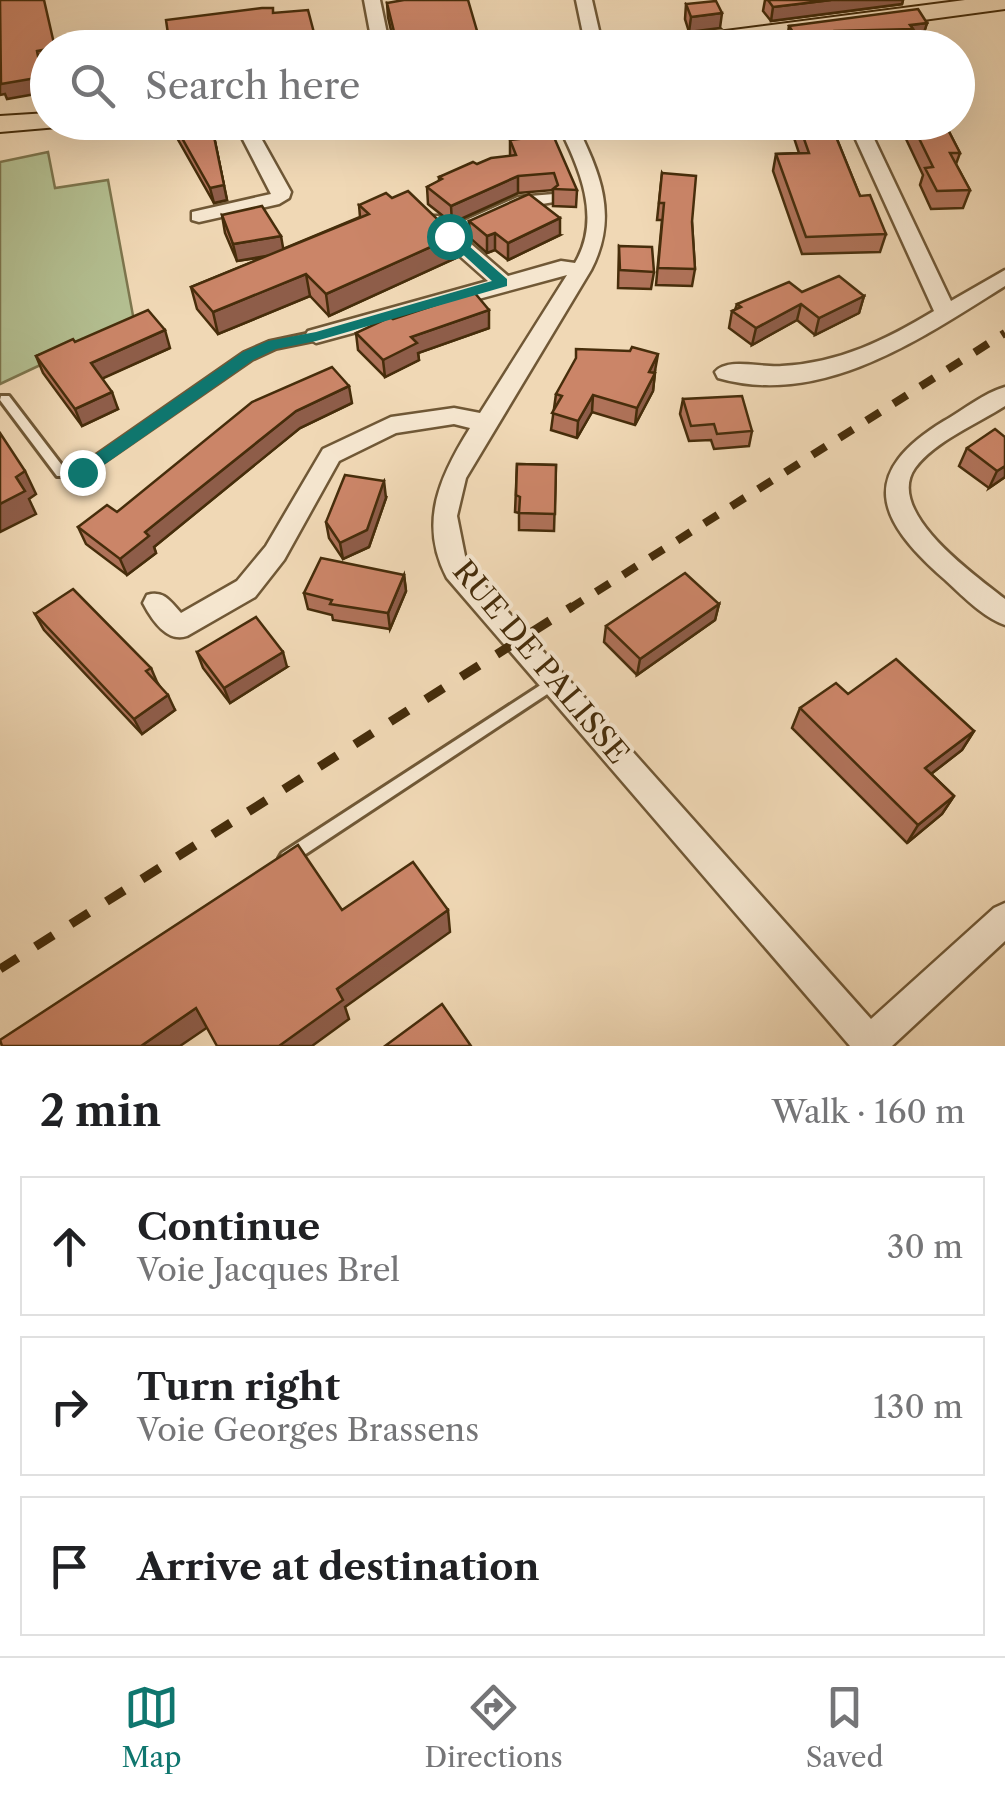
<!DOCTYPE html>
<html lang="en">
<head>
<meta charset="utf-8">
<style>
	:root { --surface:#fff; --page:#f6f6f6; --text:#202124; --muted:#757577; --line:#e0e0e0; --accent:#0f766e }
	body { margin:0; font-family:"Libre Caslon Text",serif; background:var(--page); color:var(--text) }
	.stop { position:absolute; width:30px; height:30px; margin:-22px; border:8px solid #0f766e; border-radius:50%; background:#fff }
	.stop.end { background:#0f766e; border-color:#fff; box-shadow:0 2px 10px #0008 }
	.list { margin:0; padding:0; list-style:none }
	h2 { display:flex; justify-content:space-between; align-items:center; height:130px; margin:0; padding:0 40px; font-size:42px }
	h2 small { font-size:32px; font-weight:400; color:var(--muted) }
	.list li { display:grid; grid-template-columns:65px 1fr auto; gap:30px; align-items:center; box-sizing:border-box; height:140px; margin:0 20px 20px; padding:0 20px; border:2px solid var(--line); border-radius:0px }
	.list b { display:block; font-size:38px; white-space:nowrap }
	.list p { margin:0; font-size:32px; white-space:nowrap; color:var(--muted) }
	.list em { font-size:32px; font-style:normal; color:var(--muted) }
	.icon { flex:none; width:55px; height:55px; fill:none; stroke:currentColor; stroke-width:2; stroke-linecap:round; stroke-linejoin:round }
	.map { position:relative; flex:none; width:1005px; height:1046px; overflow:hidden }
	.search { position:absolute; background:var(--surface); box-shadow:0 10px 40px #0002; left:30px; right:30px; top:30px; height:110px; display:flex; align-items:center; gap:25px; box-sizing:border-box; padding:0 35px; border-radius:55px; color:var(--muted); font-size:38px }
	.sheet { height:610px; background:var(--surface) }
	nav { display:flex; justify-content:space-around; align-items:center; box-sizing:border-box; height:140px; border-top:2px solid var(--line); background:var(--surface); font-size:28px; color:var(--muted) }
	nav a { display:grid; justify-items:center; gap:5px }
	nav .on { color:var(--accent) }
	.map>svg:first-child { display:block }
</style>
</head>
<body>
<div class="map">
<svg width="1005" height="1046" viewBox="0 0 1005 1046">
	<rect width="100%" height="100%" fill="#f0d8b5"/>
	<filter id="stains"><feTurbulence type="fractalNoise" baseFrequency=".002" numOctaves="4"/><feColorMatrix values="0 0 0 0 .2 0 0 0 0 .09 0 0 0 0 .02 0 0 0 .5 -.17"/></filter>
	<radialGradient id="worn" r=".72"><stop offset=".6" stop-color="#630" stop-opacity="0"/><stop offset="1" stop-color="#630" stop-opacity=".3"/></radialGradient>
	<polygon fill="#b4c092" stroke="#7d764e" stroke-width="2.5" points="48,152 55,188 108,180 134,321 0,384 0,162"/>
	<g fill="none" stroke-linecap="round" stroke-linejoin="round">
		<defs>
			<g id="lane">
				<polygon points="316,332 321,336 320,339 276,348 252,359 83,476 57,476 0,400 1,396 9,396 64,468 80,467 244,353 269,342"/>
				<polygon points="553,677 558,679 560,683 558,687 292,863 287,865 282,863 279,858 282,853"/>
			</g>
			<g id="street">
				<polygon points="364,0 380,0 390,48 373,48"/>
				<polygon points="576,0 592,0 603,48 586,48"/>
				<polygon points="234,122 252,122 291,192 289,198 279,204 199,222 192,220 192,212 271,194"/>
				<path d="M557 122H575C600 173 619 216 591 270L466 478 457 516 467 566 871 1019 994 908 1005 903V941L892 1046H850L447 578C418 523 440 476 470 428L454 424 396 433 339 461 284 560 255 597 187 636C167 643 152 620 143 603L147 595C164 590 170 601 181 613L237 581 266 546 323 449 391 417 454 408 480 413 567 275 316 343 305 336 308 331 488 281 424 224V216H438L451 227 518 197 554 194V202L530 206 463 237 508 276 561 261 575 263C603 216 578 166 557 122Z"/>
				<path d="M848 122H866L951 301 1005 270V286C922 338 822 408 718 378L715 372C727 357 763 368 782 366 839 363 886 340 934 311Z"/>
				<path d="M1005 387V406C977 424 935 441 915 468 884 512 976 576 1005 599V625C982 617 961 594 943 578 875 518 859 473 944 421 963 410 984 393 1005 387Z"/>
			</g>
			<g id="primary">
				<polygon points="965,0 1005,0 1005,9 716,48 643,48 655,40"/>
				<polygon points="48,113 48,122 61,122 58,127 0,132 0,116"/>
			</g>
		</defs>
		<use href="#lane" stroke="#705836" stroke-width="6"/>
		<use href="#street" stroke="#705836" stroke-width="5"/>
		<use href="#primary" stroke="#462d0b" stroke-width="4"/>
		<use href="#lane" fill="#f5e6cf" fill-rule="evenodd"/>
		<use href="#street" fill="#f5e6cf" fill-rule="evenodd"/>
		<use href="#primary" fill="#f0d8b5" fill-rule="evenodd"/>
		<polyline stroke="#462d0b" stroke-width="8" stroke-dasharray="16 16" stroke-linecap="butt" points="569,609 1005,333"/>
		<polyline stroke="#462d0b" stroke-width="9" stroke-dasharray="21 21" stroke-linecap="butt" points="0,969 573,606"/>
	</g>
	<g fill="#af7259" stroke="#462d0b" stroke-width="2.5">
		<polygon points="765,0 903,0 902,4 771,21 763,11"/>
		<polygon points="387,3 482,48 395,48 388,17"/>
		<polygon points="686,4 720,28 689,32 685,19"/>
		<polygon points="927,23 922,39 910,41 909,45 776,48 779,34 788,33 789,26"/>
		<polygon points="168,122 211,122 227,200 214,203"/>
		<polygon points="795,122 830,122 860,196 886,234 880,252 802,254 773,171 776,154 799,153 793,135"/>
		<polygon points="898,122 944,122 960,153 956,164 970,190 963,208 931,209 920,185 923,175"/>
		<polygon points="510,140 577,190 576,207 553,206 553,190 518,193 452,223 428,204 427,187 439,181 439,177 510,156"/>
		<polygon points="662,173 692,222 695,269 692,286 656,285 662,220 657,220"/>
		<polygon points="359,205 456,258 329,316 310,296 218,334 197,309 191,287 265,257 237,261 225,233 222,215 283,249 360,217"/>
		<polygon points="469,221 560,235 508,260 495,250 487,253 470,238"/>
		<polygon points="619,246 654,272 651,289 618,288"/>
		<polygon points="802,292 864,296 859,313 815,335 797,320 752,345 729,328 732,311 735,310 737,304"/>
		<polygon points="393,319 489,328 418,353 419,360 385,377 358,350 356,333"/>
		<polygon points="75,342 170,348 102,378 118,409 82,426 43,373 36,356"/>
		<polygon points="655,371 653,391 635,425 592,412 577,438 551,430 556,394"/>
		<polygon points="683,399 752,431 749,446 714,449 711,440 689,441 680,414"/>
		<polygon points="352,403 300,428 154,547 156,553 127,575 86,544 78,527 117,512"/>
		<polygon points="1005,437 1005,477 989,488 959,466 967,448"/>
		<polygon points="517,464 556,465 554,531 519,530 519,513 515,512"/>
		<polygon points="386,498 369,547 343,559 329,538 326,522"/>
		<polygon points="404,575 406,591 390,629 333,620 332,615 308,609 304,593"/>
		<polygon points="719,604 715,620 637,675 604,642 606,626"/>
		<polygon points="35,614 151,668 157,682 175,710 142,734 44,630"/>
		<polygon points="197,652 287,667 230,703 203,668"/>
		<polygon points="848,694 974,731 962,750 931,774 954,796 942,814 907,843 792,728 800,708"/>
	</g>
	<g fill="#8e5d49" stroke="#462d0b" stroke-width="2.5">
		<polygon points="831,0 903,0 902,4 771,21 773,7"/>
		<polygon points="722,13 720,28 689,32 691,17"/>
		<polygon points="927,23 922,39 910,41 913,29 910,25"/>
		<polygon points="287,42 287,48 244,48"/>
		<polygon points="48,49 48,65 42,66 47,92 7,99 5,94 0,95 0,79 37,51"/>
		<polygon points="211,122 227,200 214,203 210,188"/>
		<polygon points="518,176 518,193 452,223 451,206"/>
		<polygon points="560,218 560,235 508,260 508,243"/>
		<polygon points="495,233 495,250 487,253 487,236"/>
		<polygon points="281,236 284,253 237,261 233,244"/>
		<polygon points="455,236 456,258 329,316 326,294"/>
		<polygon points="306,274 310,296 218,334 213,312"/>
		<polygon points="864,296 859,313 815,335 819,318"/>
		<polygon points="801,304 797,320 752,345 756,328"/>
		<polygon points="489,310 489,328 418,353 419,360 385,377 383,360 411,337"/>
		<polygon points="165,330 170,348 97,381 91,363"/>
		<polygon points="658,354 655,371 647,389 649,372"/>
		<polygon points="655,373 653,391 635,425 637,408"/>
		<polygon points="349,386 352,403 300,428 154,547 156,553 127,575 120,559 145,532 296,411"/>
		<polygon points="112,392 118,409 82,426 75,409"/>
		<polygon points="593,395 592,412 577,438 578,421"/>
		<polygon points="1005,466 1005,477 989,488 997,471"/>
		<polygon points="25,471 36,494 29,499 36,514 0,532 0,504 16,477"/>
		<polygon points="384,481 386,498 369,547 343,559 340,543"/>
		<polygon points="404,575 406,591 390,629 388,613"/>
		<polygon points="719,604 715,620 637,675 640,659"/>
		<polygon points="283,652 287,667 230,703 224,688"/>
		<polygon points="168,695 175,710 142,734 134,719"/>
		<polygon points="974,731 962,750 914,787 925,768"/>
		<polygon points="954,796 942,814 907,843 918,825"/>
		<polygon points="448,910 450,932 345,1007 349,1019 312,1046 279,1046 337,989"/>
		<polygon points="196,1008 208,1027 180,1046 141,1046"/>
	</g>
	<g fill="#cb8568" stroke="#462d0b" stroke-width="2.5">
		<polygon points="0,0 44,0 55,48 48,48 48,49 37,51 42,77 1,84"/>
		<polygon points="404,0 468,0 482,48 398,48 387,3"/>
		<polygon points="768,0 831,0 773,7"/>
		<polygon points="716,1 722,13 691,17 686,4"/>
		<polygon points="262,8 273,8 273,13 308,10 318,48 288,48 287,42 244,48 170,48 166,20"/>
		<polygon points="918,9 927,23 910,25 913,29 835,31 842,48 789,48 779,34 793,32 789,26"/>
		<polygon points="735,33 744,48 703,48 698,35"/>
		<polygon points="684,45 685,48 644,48"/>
		<polygon points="173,122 211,122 224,185 210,188"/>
		<polygon points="798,122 830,122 860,196 870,195 886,234 806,237 776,154 809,153"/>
		<polygon points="911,122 944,122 960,153 950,153 970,190 937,191 925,168 933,167"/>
		<polygon points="553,135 577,190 553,189 558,185 554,173 518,176 451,206 427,187 442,179 439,177 473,162 477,164 491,158 516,155 510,140"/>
		<polygon points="662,173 696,176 692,222 695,269 658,268 664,203 659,203"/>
		<polygon points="408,191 455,236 326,294 306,274 213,312 191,287 369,214 359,205 386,193 392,198"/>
		<polygon points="529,194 560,218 508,243 495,233 487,236 469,221"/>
		<polygon points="262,206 281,236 233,244 222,215"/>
		<polygon points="619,246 652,247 654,272 620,270"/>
		<polygon points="839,276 864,296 819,318 801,304 756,328 732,311 741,307 737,304 789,282 802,292"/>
		<polygon points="474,292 489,310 411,337 417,343 383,360 356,333 390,317 393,319"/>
		<polygon points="148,310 165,330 91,363 112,392 75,409 36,356 73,339 75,342"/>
		<polygon points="632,347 658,354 649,372 655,373 637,408 593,395 578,421 552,413 562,396 556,394 576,358 576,349 630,351"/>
		<polygon points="332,367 349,386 296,411 145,532 149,536 120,559 78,527 107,505 117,512 252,402"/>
		<polygon points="742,396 752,431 717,434 714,424 691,426 683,399"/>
		<polygon points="995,429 1005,437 1005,466 997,471 967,448"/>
		<polygon points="0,433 25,471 16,477 25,491 0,504"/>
		<polygon points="517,464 556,465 555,514 519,513 520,497 516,495"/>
		<polygon points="345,475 384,481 367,530 340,543 326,522"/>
		<polygon points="321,558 404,575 388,613 330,604 332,600 304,593"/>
		<polygon points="685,573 719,604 640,659 606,626"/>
		<polygon points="73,589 151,668 146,671 168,695 134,719 35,614"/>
		<polygon points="256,617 283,652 224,688 197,652"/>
		<polygon points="896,659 974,731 925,768 954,796 918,825 800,708 836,683 848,694"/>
		<polygon points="298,845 342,910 413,862 448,910 337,989 343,1000 279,1046 217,1046 196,1008 141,1046 2,1046 0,1040"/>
		<polygon points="442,1004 471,1046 385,1046"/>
	</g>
	<polygon fill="#0f766e" points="445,233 454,233 507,279 507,286 316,341 276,349 253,360 88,476 77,476 77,467 243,352 268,341 316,332 492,281 445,238"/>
	<g text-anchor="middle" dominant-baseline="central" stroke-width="8" stroke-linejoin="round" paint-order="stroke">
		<g font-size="30" fill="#462d0b" stroke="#f5e6cf">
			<text transform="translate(541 662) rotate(50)">RUE DE PALISSE</text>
		</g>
	</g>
	<rect width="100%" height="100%" filter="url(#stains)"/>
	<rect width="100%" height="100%" fill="url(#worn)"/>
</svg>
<div class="stop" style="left:449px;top:236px"></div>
<div class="stop end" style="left:82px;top:472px"></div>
<div class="search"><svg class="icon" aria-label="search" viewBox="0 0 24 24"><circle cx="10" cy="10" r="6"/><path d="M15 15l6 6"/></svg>Search here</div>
</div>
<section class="sheet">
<h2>2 min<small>Walk · 160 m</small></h2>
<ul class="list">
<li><svg class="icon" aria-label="ahead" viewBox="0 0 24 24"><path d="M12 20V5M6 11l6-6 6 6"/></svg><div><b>Continue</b><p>Voie Jacques Brel</p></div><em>30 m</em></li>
<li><svg class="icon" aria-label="right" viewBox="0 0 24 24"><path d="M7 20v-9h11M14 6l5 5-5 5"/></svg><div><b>Turn right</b><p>Voie Georges Brassens</p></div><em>130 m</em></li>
<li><svg class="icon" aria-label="arrive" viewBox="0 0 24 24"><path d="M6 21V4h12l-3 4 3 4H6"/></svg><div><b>Arrive at destination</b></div></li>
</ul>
</section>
<nav>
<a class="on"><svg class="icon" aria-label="map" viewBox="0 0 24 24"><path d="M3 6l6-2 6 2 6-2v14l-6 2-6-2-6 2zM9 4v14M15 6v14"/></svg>Map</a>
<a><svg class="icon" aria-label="directions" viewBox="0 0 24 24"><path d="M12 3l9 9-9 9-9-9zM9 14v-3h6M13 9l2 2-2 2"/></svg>Directions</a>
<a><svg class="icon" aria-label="saved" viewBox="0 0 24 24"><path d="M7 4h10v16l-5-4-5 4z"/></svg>Saved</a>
</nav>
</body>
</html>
